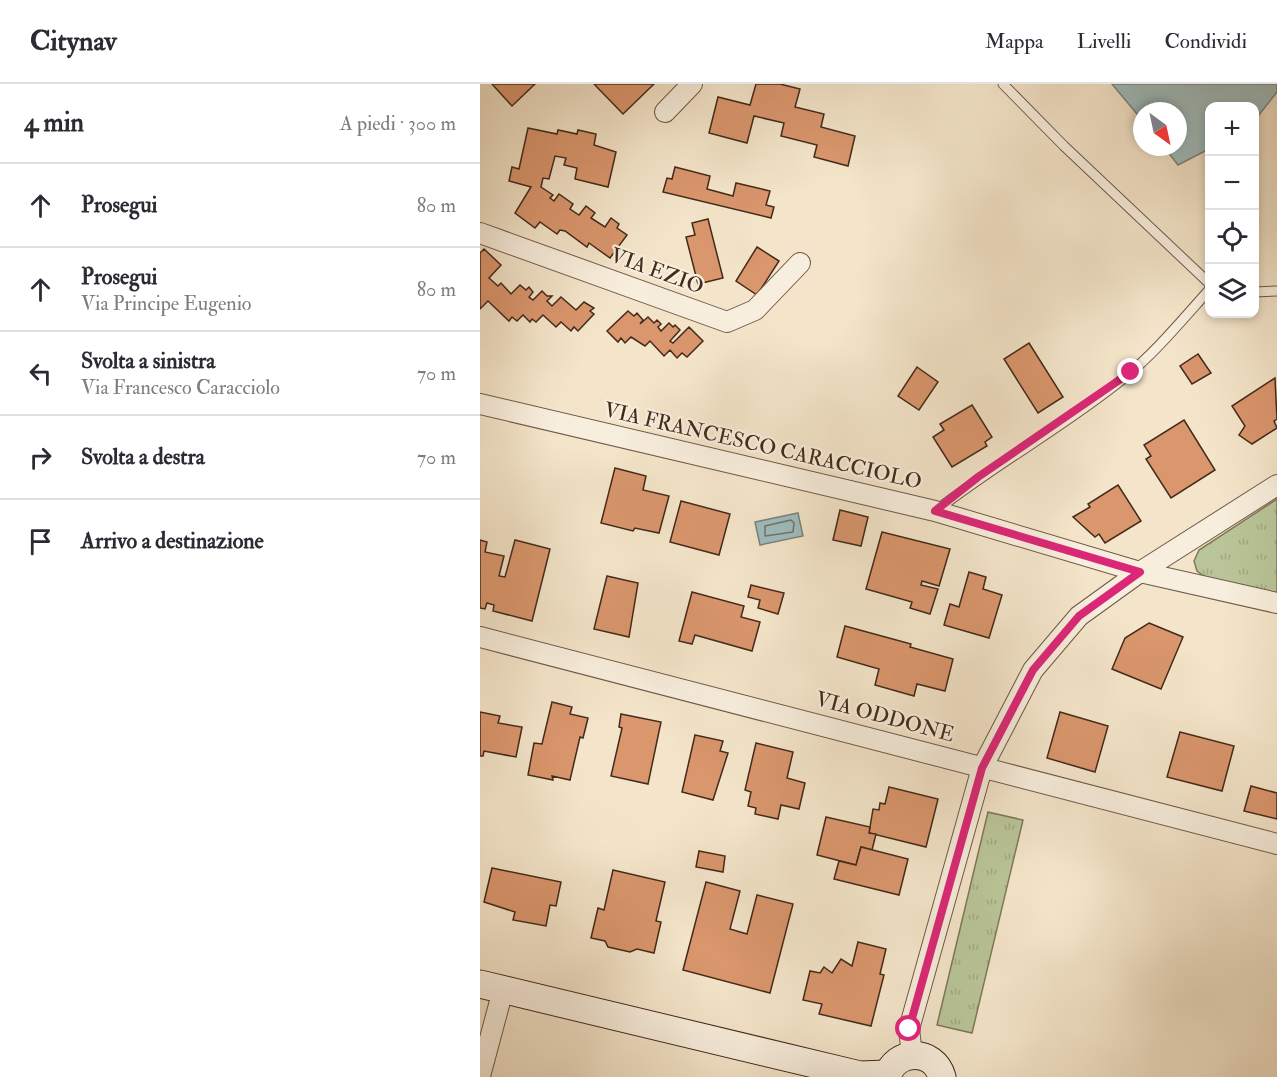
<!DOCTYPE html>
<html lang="it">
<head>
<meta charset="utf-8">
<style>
	:root { --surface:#fff; --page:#f2f2f3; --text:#2b2b33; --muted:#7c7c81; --line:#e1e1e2 }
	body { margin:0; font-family:"IM FELL Double Pica",serif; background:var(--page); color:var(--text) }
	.controls { position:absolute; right:18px; top:18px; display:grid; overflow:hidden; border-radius:12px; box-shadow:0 3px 9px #0003 }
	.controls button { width:54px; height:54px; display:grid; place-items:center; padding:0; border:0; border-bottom:2px solid var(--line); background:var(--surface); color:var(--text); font:30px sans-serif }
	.compass { position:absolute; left:653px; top:18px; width:54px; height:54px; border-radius:50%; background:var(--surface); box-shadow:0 3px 9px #0003; rotate:147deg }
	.stop { position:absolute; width:18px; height:18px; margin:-14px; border:4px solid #db2777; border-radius:50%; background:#fff }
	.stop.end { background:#db2777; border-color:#fff; box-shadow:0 2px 6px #0008 }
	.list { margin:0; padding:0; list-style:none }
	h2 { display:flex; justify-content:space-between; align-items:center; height:78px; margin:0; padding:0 24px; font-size:26px }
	h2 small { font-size:20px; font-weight:400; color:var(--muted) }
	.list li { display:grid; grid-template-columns:39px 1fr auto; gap:18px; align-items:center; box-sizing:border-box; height:84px; padding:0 24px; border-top:2px solid var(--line) }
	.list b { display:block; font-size:22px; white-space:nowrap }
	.list p { margin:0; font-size:20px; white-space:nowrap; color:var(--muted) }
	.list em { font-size:20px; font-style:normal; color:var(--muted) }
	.icon { flex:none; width:33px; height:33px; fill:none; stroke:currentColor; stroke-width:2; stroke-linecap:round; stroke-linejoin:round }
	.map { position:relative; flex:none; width:797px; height:993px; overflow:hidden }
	header { display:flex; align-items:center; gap:36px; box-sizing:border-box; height:84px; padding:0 30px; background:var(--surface); border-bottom:2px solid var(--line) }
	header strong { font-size:28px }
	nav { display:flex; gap:33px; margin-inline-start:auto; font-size:21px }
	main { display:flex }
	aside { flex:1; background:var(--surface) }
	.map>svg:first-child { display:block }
</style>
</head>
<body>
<header>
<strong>Citynav</strong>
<nav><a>Mappa</a><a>Livelli</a><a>Condividi</a></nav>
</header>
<main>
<aside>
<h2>4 min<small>A piedi · 300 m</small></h2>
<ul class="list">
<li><svg class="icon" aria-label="ahead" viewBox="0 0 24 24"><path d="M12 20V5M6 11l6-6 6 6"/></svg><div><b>Prosegui</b></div><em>80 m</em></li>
<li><svg class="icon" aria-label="ahead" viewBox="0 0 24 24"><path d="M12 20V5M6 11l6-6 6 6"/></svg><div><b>Prosegui</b><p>Via Principe Eugenio</p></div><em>80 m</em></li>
<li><svg class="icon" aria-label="left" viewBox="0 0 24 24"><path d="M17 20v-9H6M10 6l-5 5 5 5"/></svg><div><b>Svolta a sinistra</b><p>Via Francesco Caracciolo</p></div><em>70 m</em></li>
<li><svg class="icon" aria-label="right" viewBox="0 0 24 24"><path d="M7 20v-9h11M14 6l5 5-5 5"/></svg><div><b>Svolta a destra</b></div><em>70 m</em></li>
<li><svg class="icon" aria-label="arrive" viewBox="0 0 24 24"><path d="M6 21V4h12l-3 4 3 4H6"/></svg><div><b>Arrivo a destinazione</b></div></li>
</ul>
</aside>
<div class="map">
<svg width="797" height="993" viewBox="0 0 797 993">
	<defs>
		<pattern id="grass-tufts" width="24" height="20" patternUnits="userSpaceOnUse" patternTransform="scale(1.5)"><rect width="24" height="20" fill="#b9c598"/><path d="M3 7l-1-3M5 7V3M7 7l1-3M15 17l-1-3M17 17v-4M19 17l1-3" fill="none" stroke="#a0a982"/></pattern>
	</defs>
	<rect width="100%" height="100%" fill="#f4e5ca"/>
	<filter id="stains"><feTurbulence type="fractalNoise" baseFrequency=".00333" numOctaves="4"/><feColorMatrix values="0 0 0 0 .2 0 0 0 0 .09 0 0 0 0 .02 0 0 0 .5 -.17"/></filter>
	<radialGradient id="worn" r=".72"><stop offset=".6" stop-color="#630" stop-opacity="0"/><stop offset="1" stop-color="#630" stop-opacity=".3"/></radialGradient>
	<g fill="url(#grass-tufts)" stroke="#7e785a" stroke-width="1.5">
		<polygon points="797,415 797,511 725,493 717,487 714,477 719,466"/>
		<polygon points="508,728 543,736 492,949 457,941"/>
	</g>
	<g fill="#9fbdbf" stroke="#7a827d" stroke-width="1.5">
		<polygon points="632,0 797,0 797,8 775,36 774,22 730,22 729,65 698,81 684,63 698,63 698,27 662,27 662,36"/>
		<polygon points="318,429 323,452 280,461 275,438"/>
	</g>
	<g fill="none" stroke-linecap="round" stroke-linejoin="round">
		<polygon stroke="#71746d" stroke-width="1.5" points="311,436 314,439 313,448 285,452 285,442"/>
	</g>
	<g fill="#da966d" stroke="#432a1b" stroke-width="1.5">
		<polygon points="12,0 55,0 32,22"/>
		<polygon points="114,0 174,0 143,30"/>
		<polygon points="276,0 300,0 320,5 315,23 344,30 341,43 375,52 368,82 334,73 337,61 301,52 304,39 274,32 267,59 229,49 238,13 270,21"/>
		<polygon points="48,44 77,50 78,46 97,50 98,46 116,50 114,61 136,68 128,103 95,95 97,84 84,81 86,74 75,72 69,95 63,94 61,103 73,111 70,114 74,117 79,110 93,120 90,125 99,131 106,122 115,129 111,134 125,143 131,134 139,140 137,144 147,151 130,174 109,159 107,163 85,147 80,146 77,150 60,138 55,144 35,129 51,103 29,97 32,83 39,85"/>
		<polygon points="195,83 230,92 227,105 253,112 256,99 290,107 286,121 294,123 291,134 183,108 187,94 192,95"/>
		<polygon points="228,135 243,194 218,200 206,153 215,151 212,139"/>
		<polygon points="277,163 299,177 277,211 256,197"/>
		<polygon points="4,165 21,181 9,194 18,202 21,199 31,210 40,201 46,206 49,203 53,208 49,213 53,216 62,207 67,212 72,212 67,217 72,222 81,213 96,226 104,218 114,224 110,227 114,230 98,247 94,243 91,247 81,238 76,243 63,231 56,238 52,235 50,238 43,231 37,237 32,233 29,237 8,217 0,225 0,169"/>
		<polygon points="148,227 154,232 157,229 163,236 160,240 168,233 174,239 177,236 181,240 178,243 181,247 189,239 193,243 195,241 200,246 190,257 193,259 209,243 223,257 207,273 202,269 197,274 190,266 184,272 170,257 165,262 151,253 145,259 141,254 138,258 127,247"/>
		<polygon points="549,259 583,313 558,329 524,275"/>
		<polygon points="718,270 731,289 712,300 700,282"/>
		<polygon points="437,283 458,298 439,326 418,312"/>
		<polygon points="795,294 797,335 794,337 797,344 772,360 759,351 765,342 752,322"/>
		<polygon points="492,321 512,353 505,358 507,362 472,383 453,353 464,346 460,340"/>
		<polygon points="704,336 735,386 691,414 666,375 671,372 664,361"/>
		<polygon points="135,384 166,392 163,406 189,412 179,449 155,444 153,447 121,439"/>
		<polygon points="638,401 661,437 625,459 619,450 615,453 593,433 610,423 608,420"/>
		<polygon points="201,417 250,430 239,471 190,458"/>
		<polygon points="360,426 388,433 381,462 353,456"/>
		<polygon points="402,448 470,465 459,502 442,497 441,501 458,505 450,530 430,524 432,518 386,505"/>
		<polygon points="0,456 7,458 5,468 24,472 19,492 25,493 35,456 70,465 52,537 13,527 14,521 7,519 5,525 0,524"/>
		<polygon points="489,488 506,493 503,505 522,511 509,554 464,541 470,520 479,523"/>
		<polygon points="127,492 158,499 149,553 114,545"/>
		<polygon points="271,501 304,509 298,530 278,524 280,516 268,513"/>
		<polygon points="212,508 264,522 261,533 280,538 272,567 215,551 212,560 199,557"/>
		<polygon points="669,539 703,553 681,605 632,585 645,554"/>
		<polygon points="365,542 431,560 430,563 473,575 465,607 437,600 434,612 395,601 399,585 357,573"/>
		<polygon points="72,618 92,623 90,630 108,634 103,654 100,653 90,696 72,692 73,696 48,691 54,659 62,660"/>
		<polygon points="0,628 20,632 18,639 42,643 36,673 4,667 3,672 0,672"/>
		<polygon points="580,628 628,642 615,688 567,674"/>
		<polygon points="141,630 181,638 168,700 131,692 142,644 139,643"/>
		<polygon points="700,648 754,662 742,707 687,693"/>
		<polygon points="215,651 243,657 240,667 248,669 233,716 202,708"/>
		<polygon points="276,659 313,668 307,694 325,699 319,725 301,721 298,735 275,730 276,724 268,722 271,708 265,706"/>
		<polygon points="771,702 797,709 797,735 764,727"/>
		<polygon points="409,703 458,715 446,763 389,749 393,725 399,726 400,719 405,720"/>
		<polygon points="346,733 390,743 389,749 396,750 392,766 381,763 376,781 337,771"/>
		<polygon points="381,763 428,775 419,811 354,795 359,777 376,781"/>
		<polygon points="219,767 245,772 243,788 216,783"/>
		<polygon points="12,784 81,798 76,822 70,821 66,842 33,836 35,828 4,818"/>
		<polygon points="133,786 185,798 176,837 181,838 174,869 157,865 150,868 128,863 125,857 111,854 118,824 124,826"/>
		<polygon points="226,798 260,807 250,845 267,850 277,811 313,820 290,909 203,886"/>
		<polygon points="378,858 406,865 400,890 404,891 391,942 339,930 342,920 323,916 330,887 340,889 344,883 352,889 361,875 372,882"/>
	</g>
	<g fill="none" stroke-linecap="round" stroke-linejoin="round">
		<defs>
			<g id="lane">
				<polyline points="523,0 584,62 730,200"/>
				<polyline points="774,208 797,207"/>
				<path d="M457 426C517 379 585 342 644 294 676 268 702 236 730 205"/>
			</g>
			<g id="street">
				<polyline points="185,28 212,0"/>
				<polyline points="0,149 247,238 275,226 320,179"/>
				<polyline points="0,320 455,427 660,488 797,519"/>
				<polyline points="0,553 797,760"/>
				<polyline points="432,971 429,945 502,684 553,586 599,532 660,488 797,401"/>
				<polyline points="0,992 23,906"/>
			</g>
			<g id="secondary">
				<polyline points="0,900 380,991 407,990"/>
				<path d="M407 993C415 965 454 964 462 993"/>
			</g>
		</defs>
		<use href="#lane" stroke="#6f5947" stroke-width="11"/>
		<use href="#street" stroke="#6f5947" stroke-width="22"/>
		<use href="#secondary" stroke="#432a1b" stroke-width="29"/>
		<use href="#lane" stroke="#f8eedd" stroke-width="9"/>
		<use href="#street" stroke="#f8eedd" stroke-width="20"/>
		<use href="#secondary" stroke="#f8eedd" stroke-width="27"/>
	</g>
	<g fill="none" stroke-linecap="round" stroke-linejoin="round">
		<polyline stroke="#db2777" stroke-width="8" points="429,945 502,684 553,586 599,532 660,488 455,427 498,393 651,288"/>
	</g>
	<g text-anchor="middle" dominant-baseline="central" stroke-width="4.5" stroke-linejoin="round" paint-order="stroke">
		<g font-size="21" fill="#432a1b" stroke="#f8eedd">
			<text transform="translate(177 187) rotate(20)">VIA EZIO</text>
			<text transform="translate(283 362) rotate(13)">VIA FRANCESCO CARACCIOLO</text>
			<text transform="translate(405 633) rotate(15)">VIA ODDONE</text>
		</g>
	</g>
	<rect width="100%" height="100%" filter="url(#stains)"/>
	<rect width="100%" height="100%" fill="url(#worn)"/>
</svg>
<div class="controls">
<button>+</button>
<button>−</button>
<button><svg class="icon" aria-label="locate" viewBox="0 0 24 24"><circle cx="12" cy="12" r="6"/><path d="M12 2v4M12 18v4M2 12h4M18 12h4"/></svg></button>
<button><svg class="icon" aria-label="layers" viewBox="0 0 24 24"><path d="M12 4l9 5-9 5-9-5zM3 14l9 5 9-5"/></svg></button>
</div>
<svg class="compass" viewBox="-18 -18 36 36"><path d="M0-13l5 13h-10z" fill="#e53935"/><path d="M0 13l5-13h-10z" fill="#7c7c81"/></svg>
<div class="stop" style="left:429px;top:945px"></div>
<div class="stop end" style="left:651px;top:288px"></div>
</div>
</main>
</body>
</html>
